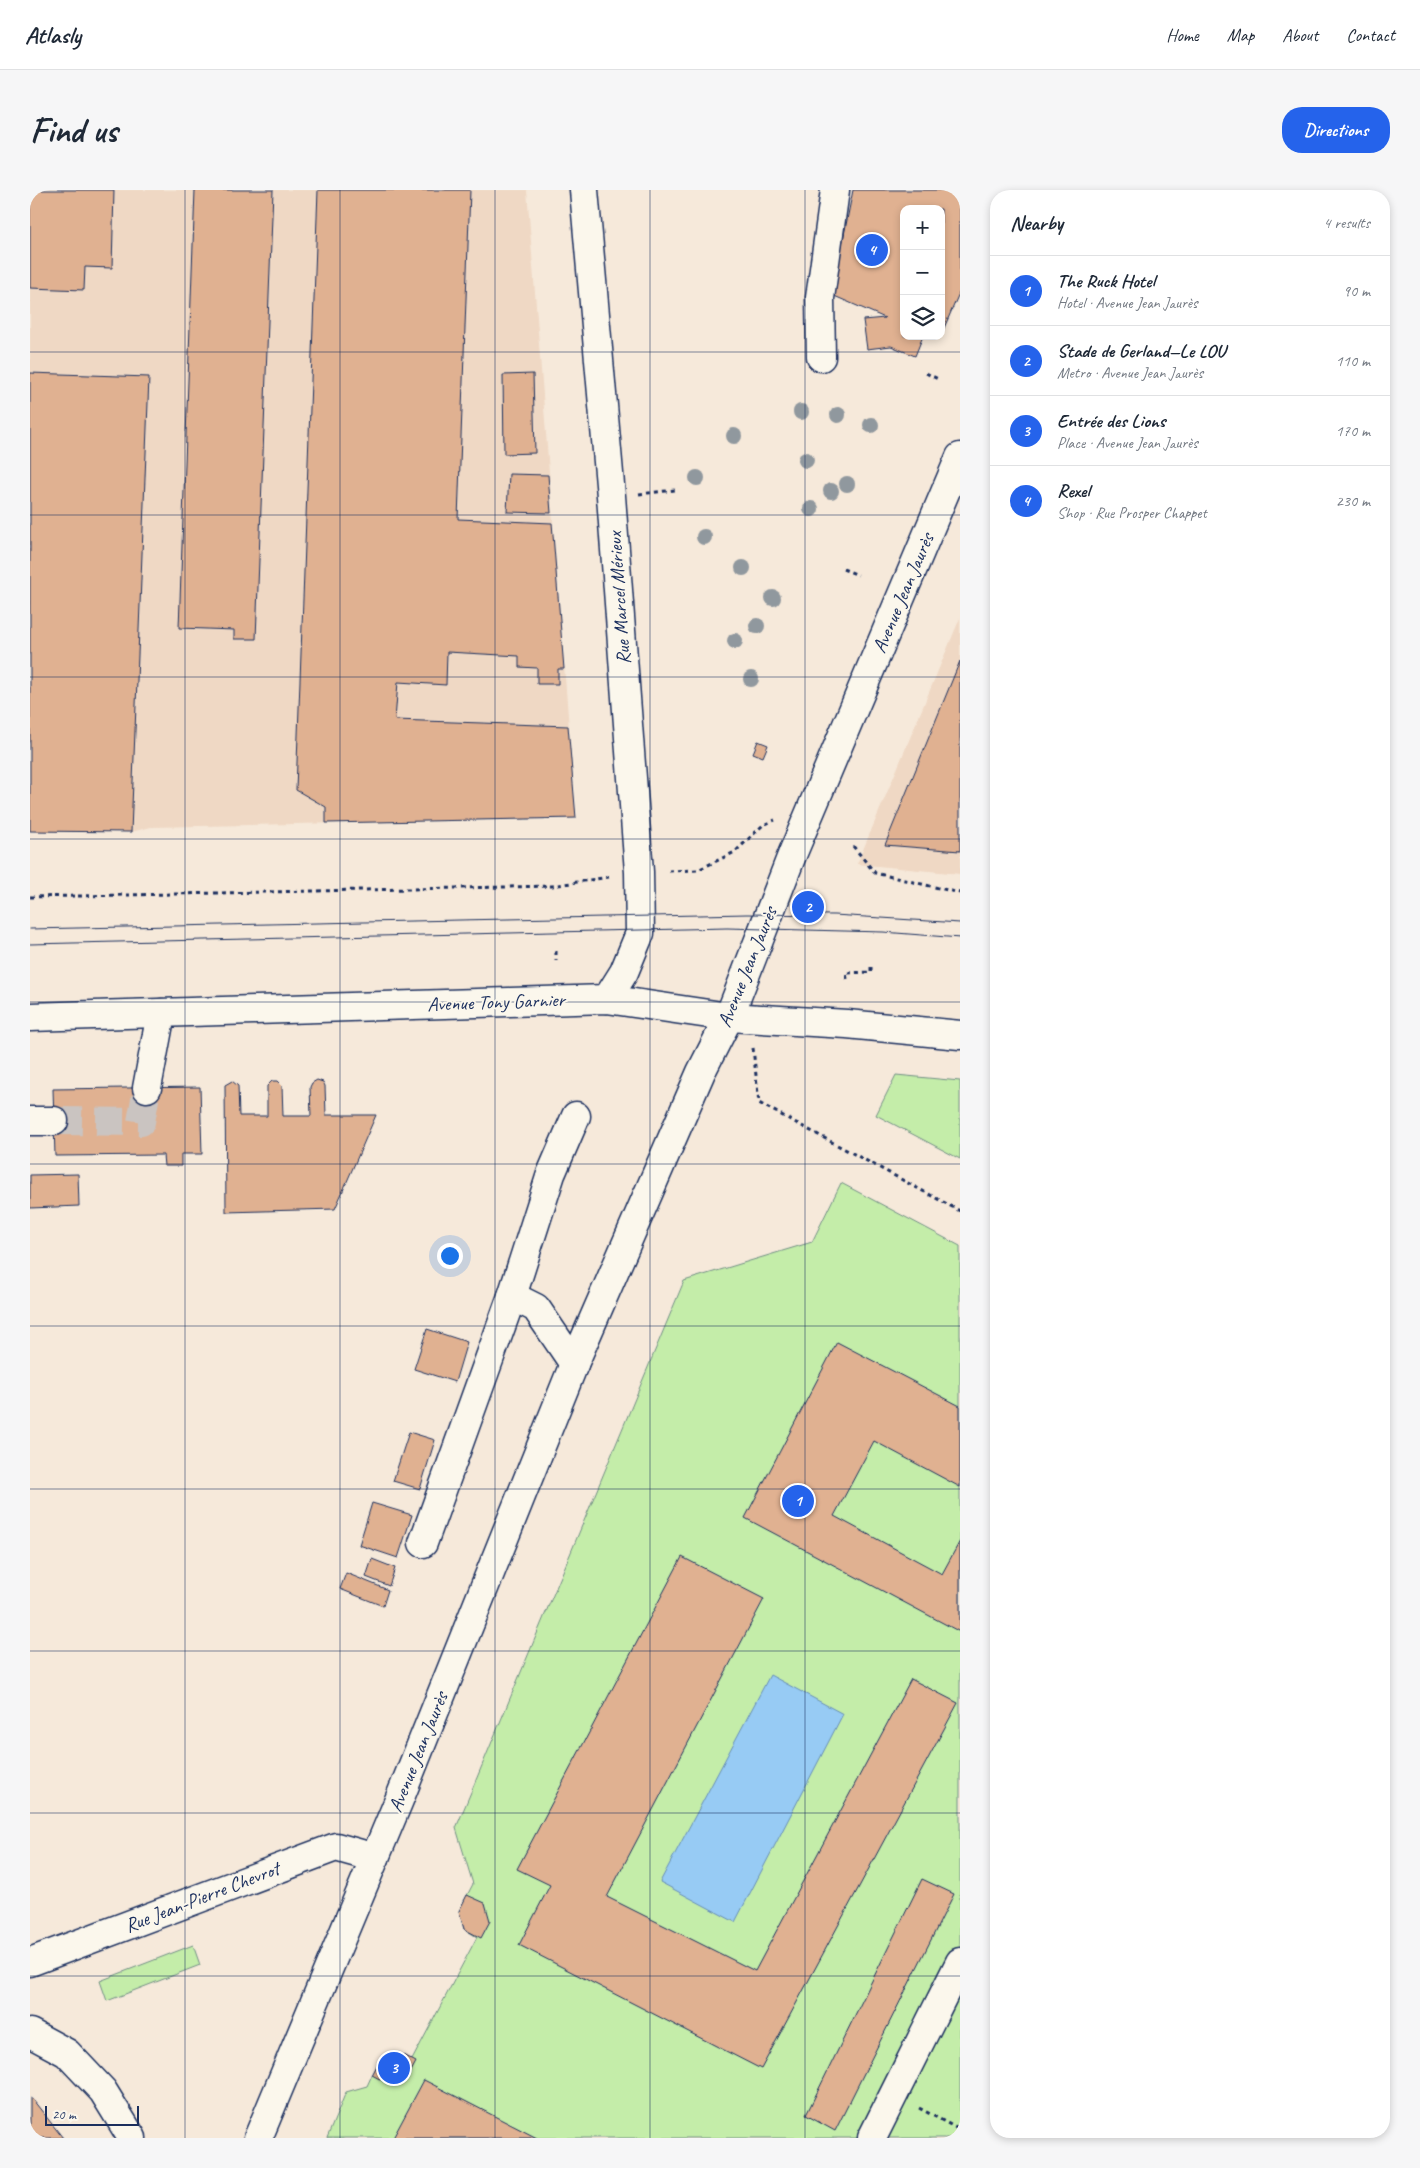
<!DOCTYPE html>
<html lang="en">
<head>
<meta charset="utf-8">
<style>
	:root { --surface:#fff; --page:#f6f6f7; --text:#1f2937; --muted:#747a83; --line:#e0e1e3; --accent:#2563eb }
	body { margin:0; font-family:Caveat,sans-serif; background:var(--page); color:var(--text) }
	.controls { position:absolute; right:15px; top:15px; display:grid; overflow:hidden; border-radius:10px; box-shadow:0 2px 8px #0003 }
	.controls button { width:45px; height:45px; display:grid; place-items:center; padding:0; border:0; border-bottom:1px solid var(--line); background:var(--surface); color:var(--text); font:25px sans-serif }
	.scale { position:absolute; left:15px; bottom:12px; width:94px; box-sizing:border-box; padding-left:5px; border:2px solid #1b2f5e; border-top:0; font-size:14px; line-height:18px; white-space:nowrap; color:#1b2f5e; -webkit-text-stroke:4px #fbf7ec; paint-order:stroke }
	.you { position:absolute; left:419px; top:1065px; width:18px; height:18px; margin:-12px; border:4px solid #fff; border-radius:50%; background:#1a73e8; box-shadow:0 0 0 8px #1a73e833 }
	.badge { display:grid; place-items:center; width:32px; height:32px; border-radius:50%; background:var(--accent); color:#fff; font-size:16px; font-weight:700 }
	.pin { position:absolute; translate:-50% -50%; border:2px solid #fff; box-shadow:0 1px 5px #0006 }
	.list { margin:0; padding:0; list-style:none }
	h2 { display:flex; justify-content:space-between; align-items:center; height:65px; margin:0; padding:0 20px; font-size:21px }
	h2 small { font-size:16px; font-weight:400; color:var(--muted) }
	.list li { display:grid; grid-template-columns:32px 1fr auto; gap:15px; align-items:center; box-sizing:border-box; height:70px; padding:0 20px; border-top:1px solid var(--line) }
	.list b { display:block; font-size:19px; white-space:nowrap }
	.list p { margin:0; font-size:16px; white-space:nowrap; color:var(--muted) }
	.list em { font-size:16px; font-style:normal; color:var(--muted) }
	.icon { flex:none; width:28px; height:28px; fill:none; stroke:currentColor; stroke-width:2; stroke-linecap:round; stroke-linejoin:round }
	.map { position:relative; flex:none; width:930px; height:1948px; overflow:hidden; border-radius:20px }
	header { display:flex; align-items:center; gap:30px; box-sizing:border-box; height:70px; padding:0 25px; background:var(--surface); border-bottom:1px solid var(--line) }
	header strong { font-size:24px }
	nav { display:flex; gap:28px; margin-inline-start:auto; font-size:18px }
	.intro { display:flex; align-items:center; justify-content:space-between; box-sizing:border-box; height:120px; padding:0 30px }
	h1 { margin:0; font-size:35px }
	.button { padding:12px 22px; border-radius:20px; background:var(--accent); color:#fff; font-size:18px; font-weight:700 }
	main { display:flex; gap:30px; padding:0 30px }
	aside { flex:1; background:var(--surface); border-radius:20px; box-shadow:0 2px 8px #0003 }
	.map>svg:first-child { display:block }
</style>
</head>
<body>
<header>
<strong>Atlasly</strong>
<nav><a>Home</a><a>Map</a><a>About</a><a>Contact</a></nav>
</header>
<div class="intro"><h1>Find us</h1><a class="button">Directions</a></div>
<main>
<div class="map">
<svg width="930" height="1948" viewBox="0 0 930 1948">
	<rect width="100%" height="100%" fill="#f6e9da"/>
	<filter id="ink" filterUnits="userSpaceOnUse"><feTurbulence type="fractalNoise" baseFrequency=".02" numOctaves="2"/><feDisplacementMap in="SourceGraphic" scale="10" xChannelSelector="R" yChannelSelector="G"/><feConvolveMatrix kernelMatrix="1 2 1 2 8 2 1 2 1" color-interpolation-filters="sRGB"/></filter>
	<g filter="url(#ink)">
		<g fill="#efd8c4">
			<polygon points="0,0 497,0 546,628 121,637 101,642 0,641"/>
			<polygon points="930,428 930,684 827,674 867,579"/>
		</g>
		<g fill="#c4eda9" stroke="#708e84">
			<polygon points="866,885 930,891 930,969 846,925"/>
			<polygon points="811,993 930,1056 930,1948 297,1948 316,1902 337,1896 342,1885 382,1870 447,1747 434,1739 429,1721 443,1694 426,1638 654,1091 782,1052"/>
			<polygon points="163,1755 170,1775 77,1811 70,1791"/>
		</g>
		<polygon fill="#97cbf4" stroke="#658db8" points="740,1485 813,1524 705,1732 630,1692"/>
		<g fill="#e0b191" stroke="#1b2f5e">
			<polygon points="0,0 84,0 82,78 55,77 54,100 0,98"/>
			<polygon points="165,0 243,0 226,449 204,449 204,440 149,438"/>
			<polygon points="288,0 440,0 428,329 522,333 534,479 528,479 528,494 507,494 507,478 489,477 489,466 417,462 416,495 368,492 365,530 538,536 546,628 296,633 296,617 266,600"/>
			<polygon points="823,0 930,0 930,101 911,145 911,19 874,19 874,146 893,146 885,166 861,156 837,159 833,130 855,128 802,105"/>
			<polygon points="0,183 119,187 101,642 0,641"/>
			<polygon points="503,184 505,263 474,264 473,185"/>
			<polygon points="479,284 518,285 521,323 477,322"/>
			<polygon points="930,471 930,661 855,655"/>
			<polygon points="728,551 738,555 733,567 723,563"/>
			<polygon points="287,890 293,892 295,896 296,925 346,925 305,1019 196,1022 195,895 202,891 208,896 209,926 237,926 237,896 242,891 247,891 252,896 253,926 281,926 280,897 282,893"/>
			<polygon points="170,897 172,964 151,964 151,976 134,976 133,965 25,966 23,899"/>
			<polygon points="48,984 49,1016 0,1018 0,985"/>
			<polygon points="397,1139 437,1152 425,1192 384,1179"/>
			<polygon points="807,1152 930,1216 930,1297 844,1251 804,1326 912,1384 930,1351 930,1442 715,1328"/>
			<polygon points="379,1242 405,1250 390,1299 363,1291"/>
			<polygon points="342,1313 382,1325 368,1368 329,1355"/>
			<polygon points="652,1367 734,1409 577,1707 725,1781 881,1489 928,1513 731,1879 489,1755 520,1695 487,1679"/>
			<polygon points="342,1369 365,1378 359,1396 336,1387"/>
			<polygon points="316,1383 358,1400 353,1416 310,1399"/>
			<polygon points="892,1689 924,1704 805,1941 776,1925"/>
			<polygon points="437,1705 455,1713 460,1731 451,1748 434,1739 429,1721"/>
			<polygon points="369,1863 386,1872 377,1889 359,1894 342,1885 351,1868"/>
			<polygon points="394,1890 507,1948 363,1948"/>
			<polygon points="0,1908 3,1910 33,1948 0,1948"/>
		</g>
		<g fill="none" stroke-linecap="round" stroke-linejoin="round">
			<polyline stroke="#cac4c1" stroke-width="28" stroke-dasharray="28 14" stroke-linecap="butt" points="24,931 111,932 117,898"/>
			<defs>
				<g id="minor">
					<polyline points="554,0 581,306 609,682 610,743 594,782 577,809"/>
					<polyline points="791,167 790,108 805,0"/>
					<polyline points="117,898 131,823"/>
					<polyline points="0,931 24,931"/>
					<polyline points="482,1106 506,1118 544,1174"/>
					<polyline points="393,1353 482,1106 521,984 546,926"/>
					<polyline points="0,1772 306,1657 345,1668"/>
					<polyline points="0,1843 37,1863 73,1901 102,1948"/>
					<polyline points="228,1948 369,1610 544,1174 671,882 699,827"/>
					<polyline points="842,1948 930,1772"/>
				</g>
				<g id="major">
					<polyline points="0,827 577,809 699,827 817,834 930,845"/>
					<polyline points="699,827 762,665 930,267"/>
				</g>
			</defs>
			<use href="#minor" stroke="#1b2f5e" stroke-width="31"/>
			<use href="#major" stroke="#1b2f5e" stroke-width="31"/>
			<g stroke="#1b2f5e" stroke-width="3" stroke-dasharray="4 4" stroke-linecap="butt">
				<polyline points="896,183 910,190"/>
				<polyline points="609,304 645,300"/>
				<polyline points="813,379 828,385"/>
				<polyline points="823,656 845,683 930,703"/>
				<polyline points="639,681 668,680 705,662 733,635 745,630"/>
				<polyline points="0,707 522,696 579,687"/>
				<polyline points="526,761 526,771"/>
				<polyline points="817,789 816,783 841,782 841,777"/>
				<polyline points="723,858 729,913 930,1021"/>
				<polyline points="889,1918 930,1940"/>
			</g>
			<use href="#minor" stroke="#fbf7ec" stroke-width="28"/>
			<use href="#major" stroke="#fbf7ec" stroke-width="28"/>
			<g stroke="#1b2f5e" stroke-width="1">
				<polyline points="0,739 717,724 804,725 930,733"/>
				<polyline points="0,754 697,738 853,742 930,748"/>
			</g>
		</g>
		<g fill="#90989e">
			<circle cx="771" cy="222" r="8"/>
			<circle cx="808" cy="225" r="8"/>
			<circle cx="841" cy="235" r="8"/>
			<circle cx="704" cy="246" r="8"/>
			<circle cx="776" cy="270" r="8"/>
			<circle cx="667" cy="288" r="8"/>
			<circle cx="817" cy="294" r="8"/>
			<circle cx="801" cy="301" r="8"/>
			<circle cx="781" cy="319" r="8"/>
			<circle cx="674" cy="347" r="8"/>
			<circle cx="713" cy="378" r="8"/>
			<circle cx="743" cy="408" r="8"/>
			<circle cx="727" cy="436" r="8"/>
			<circle cx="705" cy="451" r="8"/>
			<circle cx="721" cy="489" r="8"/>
		</g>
	</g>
	<path fill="none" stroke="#1b2f5e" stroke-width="1" stroke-opacity="0.55" d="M155 0V1948M310 0V1948M465 0V1948M620 0V1948M775 0V1948M0 162H930M0 325H930M0 487H930M0 649H930M0 812H930M0 974H930M0 1136H930M0 1299H930M0 1461H930M0 1623H930M0 1786H930"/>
	<g text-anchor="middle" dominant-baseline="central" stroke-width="4" stroke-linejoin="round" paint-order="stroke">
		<g font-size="20" fill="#1b2f5e" stroke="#fbf7ec">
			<text transform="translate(873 403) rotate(-67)">Avenue Jean Jaurès</text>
			<text transform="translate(589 408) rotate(-94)">Rue Marcel Mérieux</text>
			<text transform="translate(717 777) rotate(-68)">Avenue Jean Jaurès</text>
			<text transform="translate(466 812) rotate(-2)">Avenue Tony Garnier</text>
			<text transform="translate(388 1562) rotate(-68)">Avenue Jean Jaurès</text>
			<text transform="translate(172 1707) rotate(-21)">Rue Jean-Pierre Chevrot</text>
		</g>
	</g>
</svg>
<div class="controls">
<button>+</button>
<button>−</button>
<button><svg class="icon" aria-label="layers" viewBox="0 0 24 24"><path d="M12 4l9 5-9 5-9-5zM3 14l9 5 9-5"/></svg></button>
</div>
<div class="scale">20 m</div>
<div class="you"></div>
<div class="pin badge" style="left:768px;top:1311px">1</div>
<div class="pin badge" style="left:778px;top:717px">2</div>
<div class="pin badge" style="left:364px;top:1878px">3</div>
<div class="pin badge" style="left:842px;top:60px">4</div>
</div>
<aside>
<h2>Nearby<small>4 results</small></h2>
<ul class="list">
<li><span class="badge">1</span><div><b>The Ruck Hotel</b><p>Hotel · Avenue Jean Jaurès</p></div><em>90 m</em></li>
<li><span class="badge">2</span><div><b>Stade de Gerland—Le LOU</b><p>Metro · Avenue Jean Jaurès</p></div><em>110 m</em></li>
<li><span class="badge">3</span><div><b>Entrée des Lions</b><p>Place · Avenue Jean Jaurès</p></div><em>170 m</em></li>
<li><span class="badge">4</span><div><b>Rexel</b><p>Shop · Rue Prosper Chappet</p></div><em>230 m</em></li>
</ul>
</aside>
</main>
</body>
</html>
